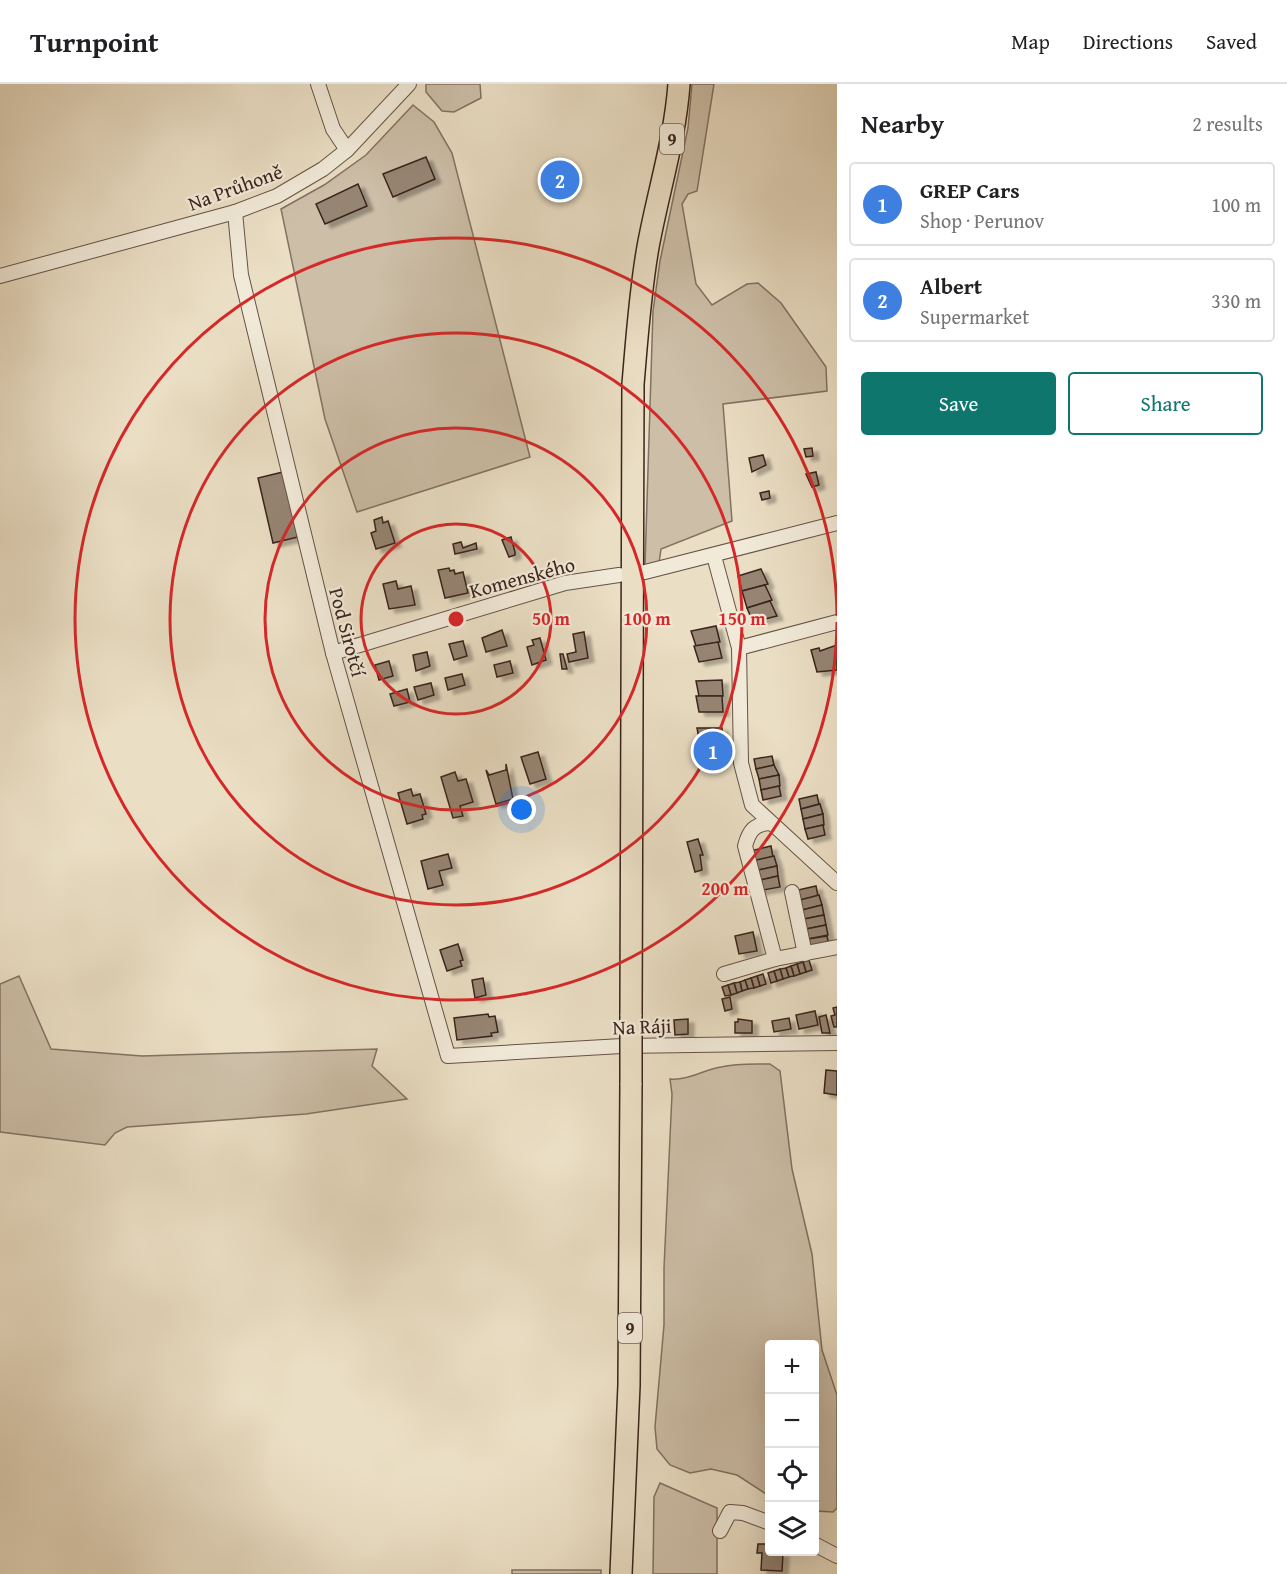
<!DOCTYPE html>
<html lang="en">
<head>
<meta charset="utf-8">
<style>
	:root { --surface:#fff; --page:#f6f6f6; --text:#202124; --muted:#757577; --line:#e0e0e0; --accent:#0f766e }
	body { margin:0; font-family:"Gentium Book Plus",serif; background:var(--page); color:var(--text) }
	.controls { position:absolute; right:18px; bottom:18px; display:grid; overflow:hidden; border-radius:6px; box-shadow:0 6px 24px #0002 }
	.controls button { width:54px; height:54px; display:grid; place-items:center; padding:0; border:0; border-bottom:2px solid var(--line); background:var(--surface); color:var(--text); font:30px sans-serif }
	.you { position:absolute; left:522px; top:726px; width:21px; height:21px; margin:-15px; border:4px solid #fff; border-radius:50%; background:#1a73e8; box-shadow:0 0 0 9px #1a73e833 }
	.badge { display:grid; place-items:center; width:39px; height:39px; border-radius:50%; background:var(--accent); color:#fff; font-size:20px; font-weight:700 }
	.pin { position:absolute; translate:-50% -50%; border:3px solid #fff; box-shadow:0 2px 6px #0006 }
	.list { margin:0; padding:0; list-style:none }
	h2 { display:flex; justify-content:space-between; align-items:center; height:78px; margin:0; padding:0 24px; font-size:26px }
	h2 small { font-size:20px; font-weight:400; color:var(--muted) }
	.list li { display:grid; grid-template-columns:39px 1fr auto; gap:18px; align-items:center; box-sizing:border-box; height:84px; margin:0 12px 12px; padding:0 12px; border:2px solid var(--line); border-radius:6px }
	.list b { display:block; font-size:22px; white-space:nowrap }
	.list p { margin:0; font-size:20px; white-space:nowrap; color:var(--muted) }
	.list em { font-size:20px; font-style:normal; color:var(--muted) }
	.actions { display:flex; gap:12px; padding:18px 24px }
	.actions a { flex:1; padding:14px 0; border:2px solid var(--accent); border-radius:6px; text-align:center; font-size:21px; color:var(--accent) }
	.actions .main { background:var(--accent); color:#fff }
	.icon { flex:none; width:33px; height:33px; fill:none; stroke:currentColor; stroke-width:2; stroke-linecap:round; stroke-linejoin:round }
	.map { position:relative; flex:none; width:837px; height:1490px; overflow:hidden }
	header { display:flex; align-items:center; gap:36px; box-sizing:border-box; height:84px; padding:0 30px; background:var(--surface); border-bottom:2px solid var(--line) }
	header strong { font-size:28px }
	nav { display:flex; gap:33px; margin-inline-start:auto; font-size:21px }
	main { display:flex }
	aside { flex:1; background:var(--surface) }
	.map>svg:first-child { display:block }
</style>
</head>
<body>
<header>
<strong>Turnpoint</strong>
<nav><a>Map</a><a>Directions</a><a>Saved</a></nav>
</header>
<main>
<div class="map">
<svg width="837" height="1490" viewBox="0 0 837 1490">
	<defs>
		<filter id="shadow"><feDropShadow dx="6" dy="4" stdDeviation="1.5" flood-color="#0004"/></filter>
	</defs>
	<rect width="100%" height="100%" fill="#eadec4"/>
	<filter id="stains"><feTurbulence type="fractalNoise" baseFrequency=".00333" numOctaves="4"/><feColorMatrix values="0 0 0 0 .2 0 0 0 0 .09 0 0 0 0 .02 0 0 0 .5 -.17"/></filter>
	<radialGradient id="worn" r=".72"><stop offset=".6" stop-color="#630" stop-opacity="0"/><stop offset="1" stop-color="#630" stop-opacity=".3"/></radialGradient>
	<g fill="#ccbea7" stroke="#837162" stroke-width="1.5">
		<polygon points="426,0 480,0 481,14 454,28 442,27 426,8"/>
		<polygon points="692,0 714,0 697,107 688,110 682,120 696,200 712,221 747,200 758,199 781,219 826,283 827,307 723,320 732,437 661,465 659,479 645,481 653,227 660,177 688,44"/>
		<polygon points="413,21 434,38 452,69 530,373 357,428 325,335 281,125 324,101 366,71"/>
		<polygon points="19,892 51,965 142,972 377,965 372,982 407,1015 306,1030 127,1043 115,1049 105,1061 0,1048 0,900"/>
		<path d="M770 980 780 987 792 1085 812 1170 822 1266 837 1311V1424L833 1428 815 1427 814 1260H770L769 1412 737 1391 711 1385 690 1389 670 1381 657 1365 655 1343 664 1241V1184L672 1010 670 995C687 997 703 986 721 983 737 979 754 980 770 980Z"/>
		<polygon points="660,1399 717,1424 717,1490 653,1490 654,1413"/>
		<rect x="512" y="1486" width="89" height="4"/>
	</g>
	<g fill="#968573" stroke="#3a241c" stroke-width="1.5" filter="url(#shadow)">
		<polygon points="426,73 435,95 393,113 383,90"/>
		<polygon points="358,100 367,122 325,140 316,120"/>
		<polygon points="812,364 813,372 806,373 804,365"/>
		<polygon points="763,371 766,381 752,388 749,374"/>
		<polygon points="283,388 298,453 273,459 258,394"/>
		<polygon points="816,388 819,401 812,403 806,390"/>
		<polygon points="769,407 770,414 762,416 760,409"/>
		<polygon points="382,433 383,439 388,437 395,459 376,465 371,449 376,447 374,436"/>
		<polygon points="511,453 515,468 515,471 509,473 502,456"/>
		<polygon points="461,458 463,464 476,459 477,465 455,470 453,460"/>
		<polygon points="449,484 450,487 454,486 455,490 463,488 468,509 445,514 438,486"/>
		<polygon points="761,485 768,500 742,507 738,492"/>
		<polygon points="396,497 398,505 411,502 415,521 389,525 383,500"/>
		<polygon points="765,501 772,516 747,524 742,507"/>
		<polygon points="770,517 777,532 753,538 747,524"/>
		<polygon points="716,542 720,558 696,562 691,547"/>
		<polygon points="502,546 507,562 486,568 482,554"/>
		<polygon points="584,548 588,574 569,578 567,570 576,568 573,550"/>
		<polygon points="540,554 546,576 532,581 527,563 534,561 532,556"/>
		<polygon points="463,557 467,572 454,576 449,560"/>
		<polygon points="718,558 722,574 699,578 694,562"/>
		<polygon points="836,559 837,559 837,586 817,588 811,566 819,564 820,567 837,561"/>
		<polygon points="427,568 430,582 416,587 413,571"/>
		<polygon points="560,570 563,570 567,585 562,585"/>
		<polygon points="389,577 393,592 379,596 375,581"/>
		<polygon points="510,577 513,589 497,593 494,581"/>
		<polygon points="462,590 465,601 448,606 445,594"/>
		<polygon points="722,596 723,612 699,612 696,597"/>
		<polygon points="431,599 434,611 418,616 414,603"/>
		<polygon points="407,605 410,618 394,622 390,610"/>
		<polygon points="696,612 722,612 723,628 699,628"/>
		<polygon points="697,644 722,644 723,660 700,660"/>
		<polygon points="697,660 722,660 724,676 700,676"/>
		<polygon points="538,668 546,695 530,700 521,673"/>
		<polygon points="772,672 774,681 756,685 754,675"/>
		<polygon points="506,680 513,715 496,720 486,686 489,691 506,686"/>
		<polygon points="774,681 779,691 759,695 756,685"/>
		<polygon points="455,688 458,697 466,695 473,718 460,722 463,732 453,734 441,693"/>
		<polygon points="779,691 780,702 761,706 759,695"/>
		<polygon points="779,702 781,712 763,716 761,706"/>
		<polygon points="411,705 413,712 420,710 426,730 422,731 423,735 407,740 398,709"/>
		<polygon points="817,711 819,720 801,725 799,715"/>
		<polygon points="820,720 823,730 803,735 801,725"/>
		<polygon points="823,730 824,741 805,745 803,735"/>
		<polygon points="823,741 825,751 808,755 805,745"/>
		<polygon points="698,755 703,771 700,771 702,786 695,788 687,758"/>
		<polygon points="771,762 773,773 752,777 750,767"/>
		<polygon points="448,770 452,784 439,787 443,801 428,805 421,777"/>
		<polygon points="774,772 777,782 754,787 752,777"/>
		<polygon points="777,782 778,792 756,797 754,787"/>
		<polygon points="778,792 780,803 758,807 756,797"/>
		<polygon points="816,802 818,812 800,816 798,806"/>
		<polygon points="819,811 822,821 802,826 800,816"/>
		<polygon points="822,821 824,831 804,835 802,826"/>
		<polygon points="824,831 826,841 806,845 804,835"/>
		<polygon points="826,841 828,851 808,855 806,845"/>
		<polygon points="753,848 757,867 739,870 735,852"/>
		<polygon points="827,852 829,861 811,865 808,855"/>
		<polygon points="458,860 463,876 460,877 462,882 447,887 440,866"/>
		<polygon points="809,876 812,886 806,888 803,878"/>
		<polygon points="803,878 806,888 800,890 797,880"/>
		<polygon points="797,880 800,890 794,892 791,882"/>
		<polygon points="791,882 794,892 789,893 786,884"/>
		<polygon points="786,884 789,893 783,895 780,885"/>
		<polygon points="780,885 783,895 777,897 774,887"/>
		<polygon points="774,887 777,897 771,899 768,889"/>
		<polygon points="763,890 766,900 760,902 757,892"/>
		<polygon points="757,892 760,902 754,904 751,894"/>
		<polygon points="483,894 486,911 475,914 472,896"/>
		<polygon points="751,894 754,904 748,905 745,896"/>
		<polygon points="745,896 748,905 742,907 740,898"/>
		<polygon points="740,898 742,907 737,909 734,899"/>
		<polygon points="734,899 737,909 731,911 728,901"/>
		<polygon points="728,901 731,911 725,912 722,903"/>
		<polygon points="730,913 732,925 725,927 722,915"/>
		<polygon points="837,923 837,943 834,943 831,932 835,931 833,924"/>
		<polygon points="815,927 818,941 799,945 796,931"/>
		<polygon points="488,930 489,933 495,932 498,948 491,949 492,952 457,956 454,934"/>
		<polygon points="826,931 830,949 822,949 819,933"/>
		<polygon points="789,934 791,945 774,948 772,937"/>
		<polygon points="688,935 688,950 675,951 674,936"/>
		<polygon points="738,935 752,937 752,949 735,949 735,938 738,938"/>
		<polygon points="826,986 837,987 837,1011 824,1009"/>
		<polygon points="758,1460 770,1460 770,1468 783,1469 782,1487 761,1486 762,1469 757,1469"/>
	</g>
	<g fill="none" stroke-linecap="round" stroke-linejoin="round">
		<defs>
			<g id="street">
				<polyline points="318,0 333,45 347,66"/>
				<polyline points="235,128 241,191 333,569 448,972 622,962 837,959"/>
				<polyline points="0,192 235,128 277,112 323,85 347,66 409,0"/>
				<polyline points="714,472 739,564 741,679 752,721 837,799"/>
				<polyline points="645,488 837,439"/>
				<polyline points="739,564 837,538"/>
				<polyline points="333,569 565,499 619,491"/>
				<path d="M770 739C754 740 749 747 745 762L775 875"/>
				<polyline points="792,808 805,870"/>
				<polyline points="724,890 775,875 837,863"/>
				<polyline points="720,1447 730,1428 743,1429 770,1439"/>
				<polyline points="814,1460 837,1472"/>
			</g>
			<g id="primary">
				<path d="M631 932 633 300C637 254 640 208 648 163 658 108 675 56 679 0"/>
				<polyline points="621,1490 629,1301 631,999"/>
			</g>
		</defs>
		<use href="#street" stroke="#665246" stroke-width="16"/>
		<use href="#primary" stroke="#3a241c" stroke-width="24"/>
		<use href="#street" stroke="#f1ead9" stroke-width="14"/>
		<use href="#primary" stroke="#eadec4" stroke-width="21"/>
		<defs>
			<polyline id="primary-bridge" points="631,932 631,999"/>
		</defs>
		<use href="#primary-bridge" stroke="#3a241c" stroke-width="24" stroke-linecap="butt"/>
		<use href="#primary-bridge" stroke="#eadec4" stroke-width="21"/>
	</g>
	<g fill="none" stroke="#d62828" stroke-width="3">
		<circle cx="456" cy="535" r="95"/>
		<circle cx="456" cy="535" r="191"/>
		<circle cx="456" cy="535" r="286"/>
		<path d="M837 538A381 381 0 1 1 837 532"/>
	</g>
	<g text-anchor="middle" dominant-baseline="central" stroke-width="4.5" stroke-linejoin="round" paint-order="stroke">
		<g fill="#f1ead9" stroke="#715f55" stroke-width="1.5">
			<rect x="660" y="40" width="24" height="30" rx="4.5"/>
			<rect x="618" y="1229" width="24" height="30" rx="4.5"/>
		</g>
		<g font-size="18" font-weight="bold" fill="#3a241c">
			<text x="672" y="55">9</text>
			<text x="630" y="1244">9</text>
		</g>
		<g font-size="20" fill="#3a241c" stroke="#f1ead9">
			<text transform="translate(235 103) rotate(-20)">Na Průhoně</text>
			<text transform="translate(522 493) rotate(-15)">Komenského</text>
			<text transform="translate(348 548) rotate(75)">Pod Sirotčí</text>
			<text transform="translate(642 942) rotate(-2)">Na Ráji</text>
		</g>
	</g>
	<circle cx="456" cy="535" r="9" fill="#d62828" stroke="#f1ead9" stroke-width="3"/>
	<g font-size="18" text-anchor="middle" font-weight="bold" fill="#d62828" stroke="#f1ead9" stroke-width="4.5" stroke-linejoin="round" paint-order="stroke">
		<text x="551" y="541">50 m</text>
		<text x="647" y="541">100 m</text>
		<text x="742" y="541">150 m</text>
		<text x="725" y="811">200 m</text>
	</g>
	<rect width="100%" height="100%" filter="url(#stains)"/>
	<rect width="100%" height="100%" fill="url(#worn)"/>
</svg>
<div class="controls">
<button>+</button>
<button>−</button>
<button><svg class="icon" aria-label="locate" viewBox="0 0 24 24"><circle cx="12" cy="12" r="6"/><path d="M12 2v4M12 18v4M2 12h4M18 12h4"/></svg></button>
<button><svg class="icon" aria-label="layers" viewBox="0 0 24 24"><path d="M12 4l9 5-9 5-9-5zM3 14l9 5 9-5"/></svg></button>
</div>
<div class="you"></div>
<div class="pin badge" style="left:713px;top:667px;background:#3f7fe0">1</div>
<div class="pin badge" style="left:560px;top:96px;background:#3f7fe0">2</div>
</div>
<aside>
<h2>Nearby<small>2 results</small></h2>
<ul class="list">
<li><span class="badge" style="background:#3f7fe0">1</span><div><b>GREP Cars</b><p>Shop · Perunov</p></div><em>100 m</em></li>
<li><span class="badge" style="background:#3f7fe0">2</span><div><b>Albert</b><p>Supermarket</p></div><em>330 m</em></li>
</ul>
<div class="actions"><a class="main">Save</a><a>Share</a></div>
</aside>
</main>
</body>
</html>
